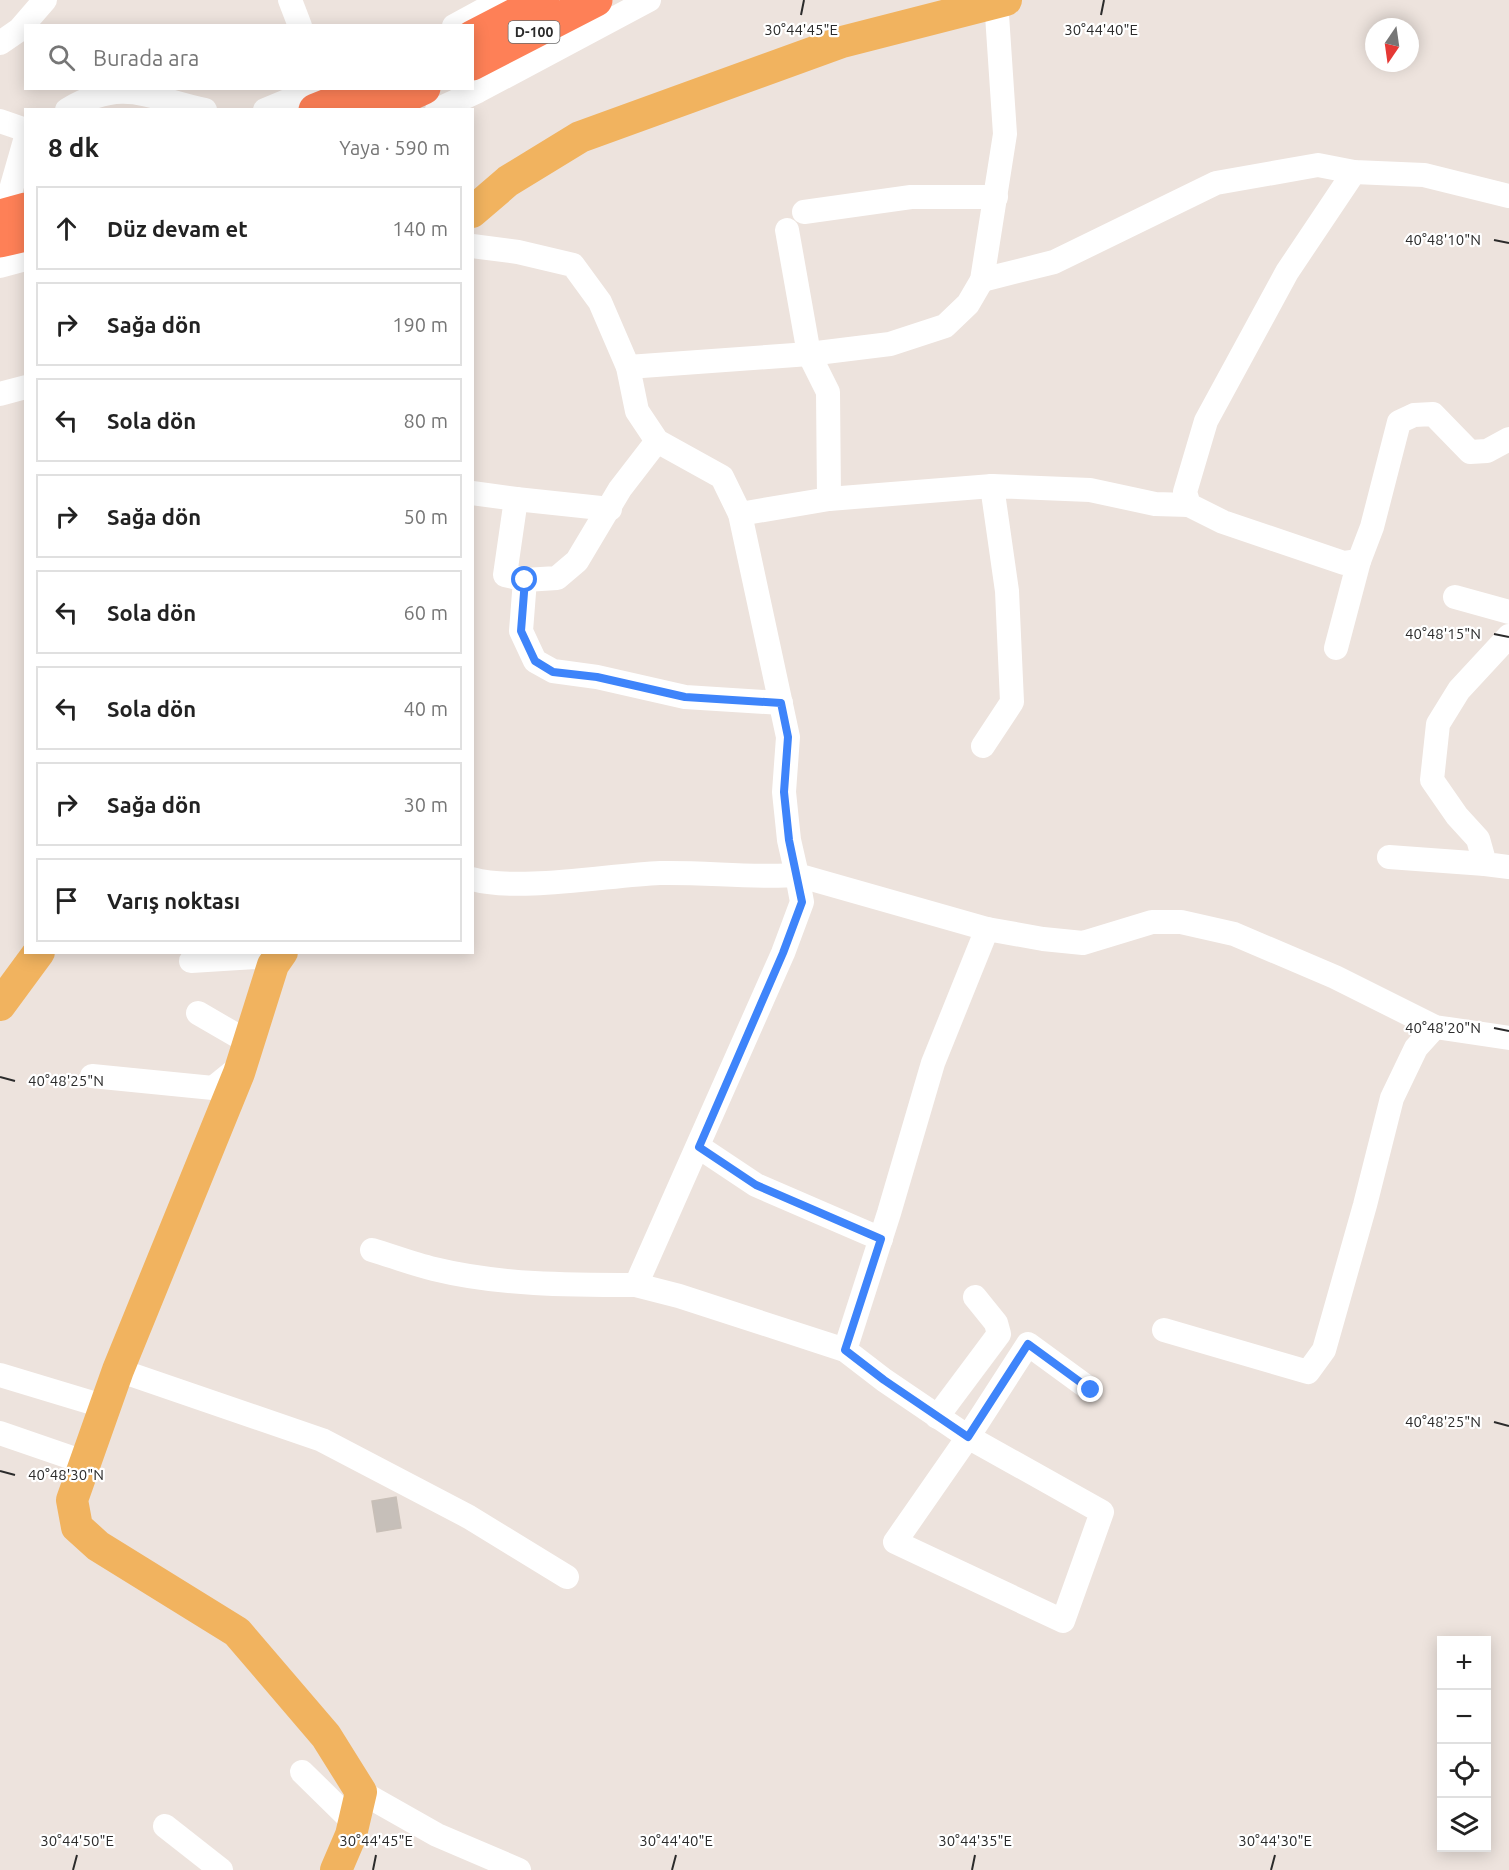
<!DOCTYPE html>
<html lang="tr">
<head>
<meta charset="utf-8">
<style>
	:root { --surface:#fff; --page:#f6f6f6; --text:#222; --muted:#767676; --line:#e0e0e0 }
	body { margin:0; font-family:Ubuntu,sans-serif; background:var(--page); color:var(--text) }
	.controls { position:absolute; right:18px; bottom:18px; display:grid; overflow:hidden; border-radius:0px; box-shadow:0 3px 15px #0003 }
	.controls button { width:54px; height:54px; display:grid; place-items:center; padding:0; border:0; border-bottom:2px solid var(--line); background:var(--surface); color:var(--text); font:30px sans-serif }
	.compass { position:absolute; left:1365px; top:18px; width:54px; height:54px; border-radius:50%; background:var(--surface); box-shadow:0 3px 15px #0003; rotate:193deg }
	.stop { position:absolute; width:18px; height:18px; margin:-14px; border:4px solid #3e84fa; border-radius:50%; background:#fff }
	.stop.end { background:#3e84fa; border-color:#fff; box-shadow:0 2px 6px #0008 }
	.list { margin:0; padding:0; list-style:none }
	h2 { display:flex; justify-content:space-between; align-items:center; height:78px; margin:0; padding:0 24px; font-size:26px }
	h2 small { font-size:20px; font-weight:400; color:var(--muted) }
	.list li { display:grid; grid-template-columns:39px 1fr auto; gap:18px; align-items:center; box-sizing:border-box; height:84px; margin:0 12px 12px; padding:0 12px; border:2px solid var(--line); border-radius:0px }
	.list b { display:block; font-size:22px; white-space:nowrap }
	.list em { font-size:20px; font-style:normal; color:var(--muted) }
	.icon { flex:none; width:33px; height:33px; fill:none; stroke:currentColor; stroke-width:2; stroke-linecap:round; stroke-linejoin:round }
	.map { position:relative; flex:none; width:1509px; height:1870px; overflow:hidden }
	.search { position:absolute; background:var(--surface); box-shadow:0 3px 15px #0003; left:24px; top:24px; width:450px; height:66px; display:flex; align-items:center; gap:15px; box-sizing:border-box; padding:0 21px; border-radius:0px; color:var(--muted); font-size:22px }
	.panel { position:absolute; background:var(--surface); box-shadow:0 3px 15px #0003; left:24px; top:108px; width:450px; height:846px; border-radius:0px }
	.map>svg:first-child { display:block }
</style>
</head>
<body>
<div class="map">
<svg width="1509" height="1870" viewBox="0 0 1509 1870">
	<rect width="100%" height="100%" fill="#ede3dd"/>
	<polygon fill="#c6bfb9" stroke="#c8bfb7" stroke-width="1.5" points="396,1497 401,1528 377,1532 372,1501"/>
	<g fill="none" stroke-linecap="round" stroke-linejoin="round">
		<g stroke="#fff" stroke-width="24">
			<polyline points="290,0 300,26"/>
			<polyline points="454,26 502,0"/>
			<polyline points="0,43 19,30 45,0"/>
			<path d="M67 110C124 76 148 98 205 110"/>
			<polyline points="265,110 318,88"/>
			<polyline points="437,110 478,91 649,0"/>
			<polyline points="0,121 26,130"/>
			<polyline points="1354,172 1287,272 1206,421 1185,492 1189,505 1223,522 1344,563 1359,561 1372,527 1399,422 1414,415 1433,414 1470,452 1487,451 1509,439"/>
			<polyline points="10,193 26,137"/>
			<polyline points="804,212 911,197 996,197"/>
			<polyline points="787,230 809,354 828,392 829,499"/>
			<polyline points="472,246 518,252 573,265 600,302 628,367 637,411 657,441 722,477 740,514 788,737 784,792 789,840 797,875 987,929 1043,939 1083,943 1152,922 1181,922 1234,934 1335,977 1435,1027 1509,1038"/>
			<polyline points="0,266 26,259"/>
			<polyline points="982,280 1054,262 1216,183 1318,165 1354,172 1424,175 1509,196"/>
			<polyline points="628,367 809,354 890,344 945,326 968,304 982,280 1005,134 996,0"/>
			<polyline points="0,394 26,387"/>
			<polyline points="472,493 516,499 505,575 525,580 557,578 577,561 620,489 657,441"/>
			<polyline points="516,499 610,509"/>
			<polyline points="740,514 829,499 992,486"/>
			<polyline points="525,580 521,631 535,661 553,671 597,677 685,697 781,703"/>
			<polyline points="1455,597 1509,612"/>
			<polyline points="1509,636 1459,690 1438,724 1432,780 1457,816 1478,839 1485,864 1509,867"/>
			<polyline points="1336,648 1359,561"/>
			<polyline points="983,746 1012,702 1007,591 992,486 1090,490 1155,504 1189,505"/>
			<polyline points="1389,857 1485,864"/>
			<polyline points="191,961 257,957 273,965"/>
			<polyline points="198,1013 236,1035 251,1038"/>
			<polyline points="92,1076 213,1088 234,1071 239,1073"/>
			<polyline points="699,1147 756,1185 881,1239"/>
			<path d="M372 1250C392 1256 413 1264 434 1269 499 1285 569 1285 636 1285L783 953 802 902 797 875C751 878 706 872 660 873 609 875 518 892 472 879"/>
			<polyline points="636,1285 679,1296 845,1350 884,1380 968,1437 1102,1512 1063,1621 895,1542 968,1437 1028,1344 1091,1390"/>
			<polyline points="1164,1330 1308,1372 1324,1350 1365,1205 1392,1098 1416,1048 1435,1027"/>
			<polyline points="845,1350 889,1213 933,1063 987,929"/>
			<polyline points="118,1370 322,1440 469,1517 567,1577"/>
			<polyline points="0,1375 106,1407"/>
			<polyline points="937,1417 999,1334 996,1323 975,1297"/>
			<polyline points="0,1433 84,1462"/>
			<polyline points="302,1772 354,1823"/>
			<polyline points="361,1792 437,1835 519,1870"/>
			<polyline points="165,1826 221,1870"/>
		</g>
		<g stroke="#f1b35f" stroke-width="32">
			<polyline points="472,212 508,181 580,137 842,42 1006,0"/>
			<polyline points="282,952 273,965 239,1073 118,1370 72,1500 77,1527 98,1546 237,1632 326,1736 361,1792 351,1835 336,1870"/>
			<polyline points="0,1005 39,952"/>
		</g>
		<g stroke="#fe8057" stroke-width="33">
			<polyline points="472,37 543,0"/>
			<polyline points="472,64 596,0"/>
			<polyline points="315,110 370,88"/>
			<polyline points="376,110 424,88"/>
			<polyline points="0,216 26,209"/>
			<polyline points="0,241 26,235"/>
		</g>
	</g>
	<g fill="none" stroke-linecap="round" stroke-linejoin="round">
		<polyline stroke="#3e84fa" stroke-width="8" points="525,580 521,631 535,661 553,672 597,677 685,697 781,703 788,737 784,792 789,840 802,902 783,953 699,1147 756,1185 881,1239 845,1350 884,1380 968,1437 1028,1344 1091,1390"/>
	</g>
	<path fill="none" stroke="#2b2b2b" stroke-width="2" d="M801 15 804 0M1101 15 1104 0M1494 240 1509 243M1494 634 1509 637M1494 1028 1509 1031M0 1077 15 1081M1494 1422 1509 1426M0 1471 15 1475M73 1870 77 1855M373 1870 376 1855M672 1870 676 1855M972 1870 975 1855M1271 1870 1275 1855"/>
	<g text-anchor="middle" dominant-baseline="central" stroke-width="4.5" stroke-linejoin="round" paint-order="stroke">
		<rect fill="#fff" stroke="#6b6b6b" stroke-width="1.5" x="508.5" y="21" width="51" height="22" rx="4.5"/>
		<g font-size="14" font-weight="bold" fill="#2b2b2b">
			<text x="534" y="32">D-100</text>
		</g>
	</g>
	<g font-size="15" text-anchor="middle" fill="#2b2b2b" stroke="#fff" stroke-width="4.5" stroke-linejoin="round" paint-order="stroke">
		<text x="801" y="35">30°44'45"E</text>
		<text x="1101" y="35">30°44'40"E</text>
		<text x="1443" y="245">40°48'10"N</text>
		<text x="1443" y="639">40°48'15"N</text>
		<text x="1443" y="1033">40°48'20"N</text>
		<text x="66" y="1086">40°48'25"N</text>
		<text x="1443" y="1427">40°48'25"N</text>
		<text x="66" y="1480">40°48'30"N</text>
		<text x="77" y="1846">30°44'50"E</text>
		<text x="376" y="1846">30°44'45"E</text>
		<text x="676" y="1846">30°44'40"E</text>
		<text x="975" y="1846">30°44'35"E</text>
		<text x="1275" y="1846">30°44'30"E</text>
	</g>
</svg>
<div class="controls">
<button>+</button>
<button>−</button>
<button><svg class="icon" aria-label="locate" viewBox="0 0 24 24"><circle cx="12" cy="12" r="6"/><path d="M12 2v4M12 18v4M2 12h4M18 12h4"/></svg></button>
<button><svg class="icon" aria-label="layers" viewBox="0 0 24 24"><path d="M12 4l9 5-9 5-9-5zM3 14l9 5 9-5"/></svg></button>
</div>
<svg class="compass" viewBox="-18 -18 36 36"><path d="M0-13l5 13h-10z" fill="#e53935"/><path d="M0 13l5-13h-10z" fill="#767676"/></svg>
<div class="stop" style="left:525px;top:580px"></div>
<div class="stop end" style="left:1091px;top:1390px"></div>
<div class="search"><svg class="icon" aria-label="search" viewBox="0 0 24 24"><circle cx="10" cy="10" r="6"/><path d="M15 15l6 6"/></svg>Burada ara</div>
<section class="panel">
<h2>8 dk<small>Yaya · 590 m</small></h2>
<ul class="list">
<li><svg class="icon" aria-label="ahead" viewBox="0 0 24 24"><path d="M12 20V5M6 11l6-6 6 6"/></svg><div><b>Düz devam et</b></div><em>140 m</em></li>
<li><svg class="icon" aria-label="right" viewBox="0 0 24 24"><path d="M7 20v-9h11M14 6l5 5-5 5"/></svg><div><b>Sağa dön</b></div><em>190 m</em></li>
<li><svg class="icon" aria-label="left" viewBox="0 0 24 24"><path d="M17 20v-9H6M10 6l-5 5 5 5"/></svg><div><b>Sola dön</b></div><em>80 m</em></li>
<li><svg class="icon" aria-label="right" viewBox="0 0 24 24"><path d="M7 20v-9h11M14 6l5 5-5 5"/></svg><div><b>Sağa dön</b></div><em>50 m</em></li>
<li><svg class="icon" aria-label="left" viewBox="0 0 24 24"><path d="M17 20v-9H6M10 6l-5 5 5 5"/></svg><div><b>Sola dön</b></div><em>60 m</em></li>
<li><svg class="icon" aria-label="left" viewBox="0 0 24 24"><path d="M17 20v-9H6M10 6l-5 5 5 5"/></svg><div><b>Sola dön</b></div><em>40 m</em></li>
<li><svg class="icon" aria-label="right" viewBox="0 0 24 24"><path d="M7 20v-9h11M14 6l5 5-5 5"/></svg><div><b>Sağa dön</b></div><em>30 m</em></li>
<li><svg class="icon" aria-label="arrive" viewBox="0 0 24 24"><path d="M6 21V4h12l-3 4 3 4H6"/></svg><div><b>Varış noktası</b></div></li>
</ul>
</section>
</div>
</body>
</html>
